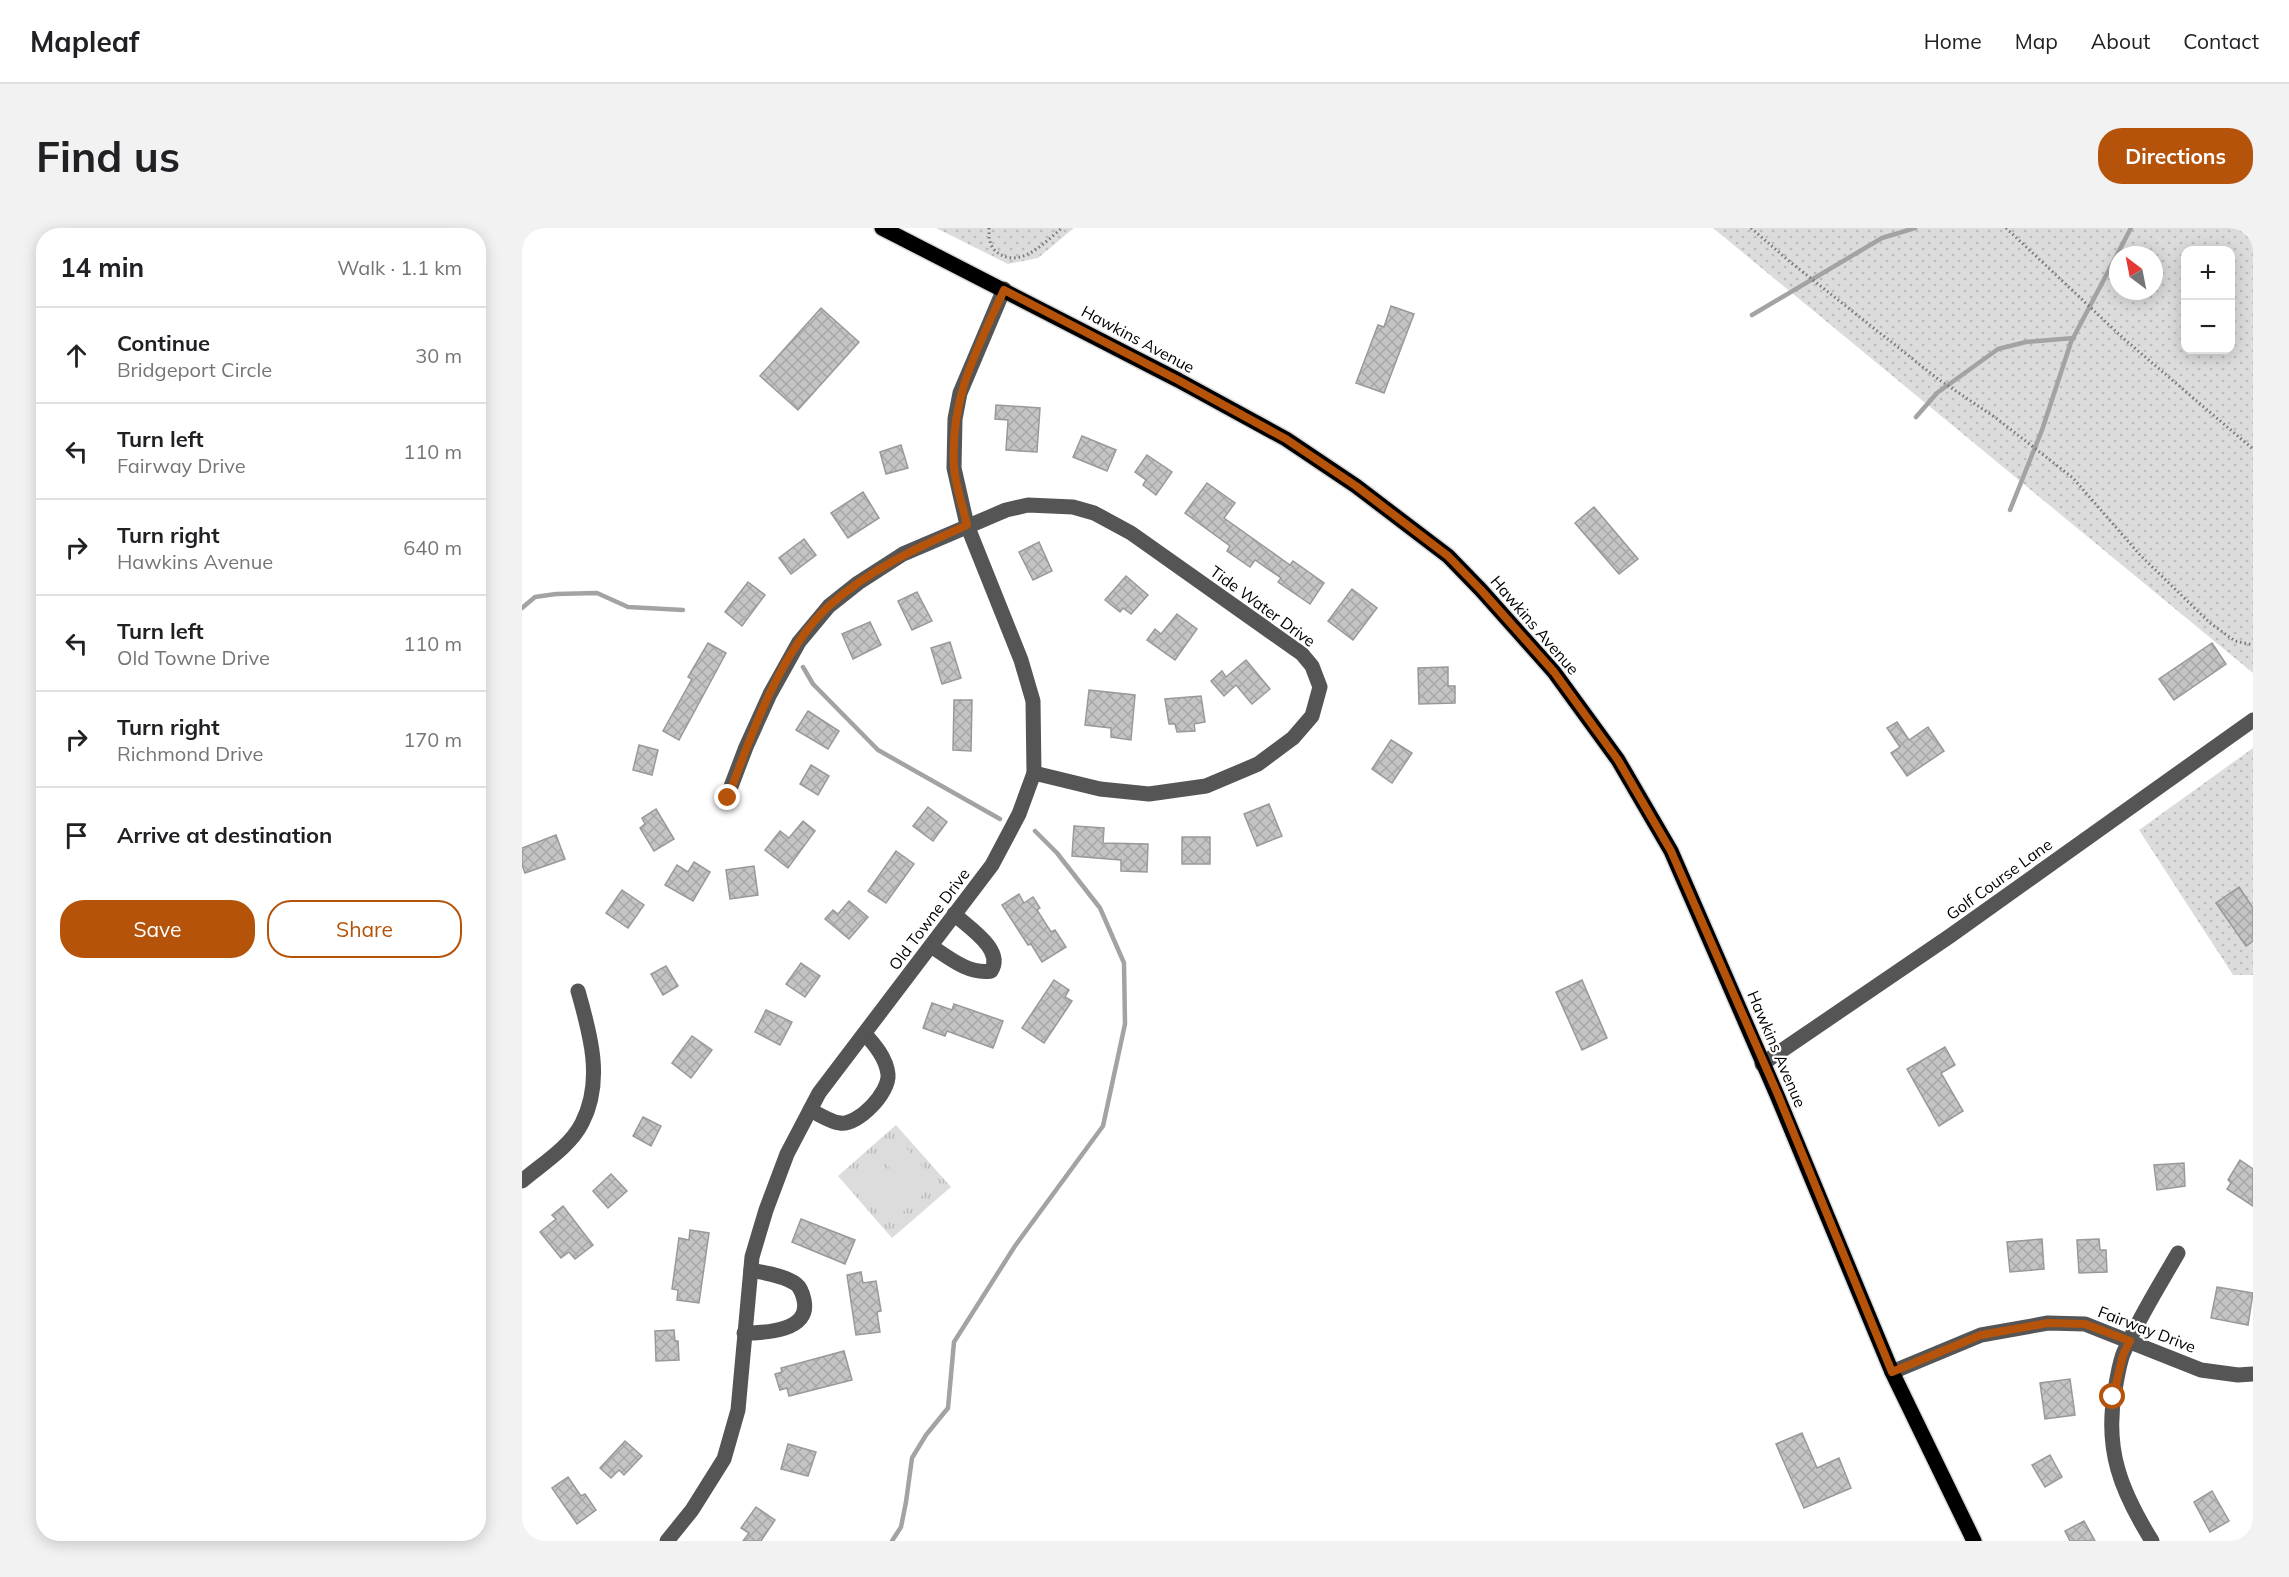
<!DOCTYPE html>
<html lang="en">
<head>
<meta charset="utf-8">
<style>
	:root { --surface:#fff; --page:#f2f2f2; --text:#202124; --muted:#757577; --line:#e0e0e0; --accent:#b45309 }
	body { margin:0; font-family:Mulish,sans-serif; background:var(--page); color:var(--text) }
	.controls { position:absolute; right:18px; top:18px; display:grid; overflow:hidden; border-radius:12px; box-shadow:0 3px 15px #0003 }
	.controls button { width:54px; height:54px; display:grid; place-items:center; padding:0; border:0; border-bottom:2px solid var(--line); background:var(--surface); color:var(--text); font:30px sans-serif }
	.compass { position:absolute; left:1587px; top:18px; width:54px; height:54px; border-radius:50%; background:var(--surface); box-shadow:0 3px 15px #0003; rotate:328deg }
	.stop { position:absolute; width:18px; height:18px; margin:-14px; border:4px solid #b45309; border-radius:50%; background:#fff }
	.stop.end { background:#b45309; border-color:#fff; box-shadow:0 2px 6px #0008 }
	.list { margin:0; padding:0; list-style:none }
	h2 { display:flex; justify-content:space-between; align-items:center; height:78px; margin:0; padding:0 24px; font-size:26px }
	h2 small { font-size:20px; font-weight:400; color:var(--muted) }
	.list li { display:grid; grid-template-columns:39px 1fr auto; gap:18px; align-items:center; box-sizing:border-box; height:96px; padding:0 24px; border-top:2px solid var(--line) }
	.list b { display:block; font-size:22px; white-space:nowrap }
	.list p { margin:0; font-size:20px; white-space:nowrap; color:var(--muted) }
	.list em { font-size:20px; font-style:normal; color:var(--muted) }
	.actions { display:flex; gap:12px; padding:18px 24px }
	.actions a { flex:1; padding:14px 0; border:2px solid var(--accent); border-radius:24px; text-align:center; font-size:21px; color:var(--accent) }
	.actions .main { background:var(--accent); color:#fff }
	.icon { flex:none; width:33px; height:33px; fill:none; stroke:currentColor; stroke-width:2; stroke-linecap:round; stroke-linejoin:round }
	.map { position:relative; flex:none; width:1731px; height:1313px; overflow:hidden; border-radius:24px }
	header { display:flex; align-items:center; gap:36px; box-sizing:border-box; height:84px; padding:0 30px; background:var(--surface); border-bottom:2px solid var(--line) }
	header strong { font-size:28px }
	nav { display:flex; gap:33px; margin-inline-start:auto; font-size:21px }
	.intro { display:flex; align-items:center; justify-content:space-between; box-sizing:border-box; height:144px; padding:0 36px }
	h1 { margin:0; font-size:42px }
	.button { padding:15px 27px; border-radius:24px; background:var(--accent); color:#fff; font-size:21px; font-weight:700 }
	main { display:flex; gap:36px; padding:0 36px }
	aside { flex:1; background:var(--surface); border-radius:24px; box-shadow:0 3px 15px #0003 }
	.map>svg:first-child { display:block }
</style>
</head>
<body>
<header>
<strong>Mapleaf</strong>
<nav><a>Home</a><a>Map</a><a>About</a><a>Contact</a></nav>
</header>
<div class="intro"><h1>Find us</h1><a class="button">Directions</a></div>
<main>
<aside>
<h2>14 min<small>Walk · 1.1 km</small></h2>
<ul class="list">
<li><svg class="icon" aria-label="ahead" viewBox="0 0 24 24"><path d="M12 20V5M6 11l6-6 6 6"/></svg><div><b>Continue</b><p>Bridgeport Circle</p></div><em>30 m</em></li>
<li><svg class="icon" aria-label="left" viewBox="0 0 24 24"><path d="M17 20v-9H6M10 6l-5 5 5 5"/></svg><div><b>Turn left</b><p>Fairway Drive</p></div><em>110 m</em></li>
<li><svg class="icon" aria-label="right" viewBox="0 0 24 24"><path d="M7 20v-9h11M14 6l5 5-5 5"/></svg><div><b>Turn right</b><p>Hawkins Avenue</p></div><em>640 m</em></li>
<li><svg class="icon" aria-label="left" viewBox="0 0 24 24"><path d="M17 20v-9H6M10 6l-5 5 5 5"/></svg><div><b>Turn left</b><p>Old Towne Drive</p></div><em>110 m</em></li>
<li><svg class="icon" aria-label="right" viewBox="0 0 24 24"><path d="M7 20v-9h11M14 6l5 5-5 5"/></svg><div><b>Turn right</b><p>Richmond Drive</p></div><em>170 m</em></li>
<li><svg class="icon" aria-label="arrive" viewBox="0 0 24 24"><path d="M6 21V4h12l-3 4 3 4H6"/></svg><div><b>Arrive at destination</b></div></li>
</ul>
<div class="actions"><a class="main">Save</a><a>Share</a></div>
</aside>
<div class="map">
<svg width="1731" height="1313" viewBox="0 0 1731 1313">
	<defs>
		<pattern id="grass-dots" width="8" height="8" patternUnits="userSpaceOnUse" patternTransform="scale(1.5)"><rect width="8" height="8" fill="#dcdcdc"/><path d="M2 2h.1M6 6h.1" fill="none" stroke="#bbb" stroke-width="1.8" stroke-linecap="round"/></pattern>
		<pattern id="park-tufts" width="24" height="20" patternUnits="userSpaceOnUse" patternTransform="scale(1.5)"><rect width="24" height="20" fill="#dcdcdc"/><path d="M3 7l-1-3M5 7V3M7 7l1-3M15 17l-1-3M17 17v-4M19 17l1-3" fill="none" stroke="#bbb"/></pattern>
		<pattern id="building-cross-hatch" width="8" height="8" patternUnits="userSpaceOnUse" patternTransform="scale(1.5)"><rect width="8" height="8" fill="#c4c4c4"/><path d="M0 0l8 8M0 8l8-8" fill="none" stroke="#a7a7a7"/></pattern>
	</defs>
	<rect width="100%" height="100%" fill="#fff"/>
	<g fill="url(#grass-dots)" fill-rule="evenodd">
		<polygon points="414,0 552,0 516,30 486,36"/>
		<path d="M1191 0H1731V445ZM1708 22V122H1664V22ZM1596 27H1632V63H1596Z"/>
		<polygon points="1731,520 1731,747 1711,747 1617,602"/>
	</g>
	<polygon fill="url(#park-tufts)" points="374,897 429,959 370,1010 316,948"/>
	<g fill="#dcdcdc">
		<polygon points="378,913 414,954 396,971 359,930"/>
		<polygon points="352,937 389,977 370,994 333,954"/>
	</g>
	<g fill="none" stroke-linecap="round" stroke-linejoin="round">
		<g stroke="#a3a3a3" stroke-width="4.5">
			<polyline points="1230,87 1360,10 1393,0"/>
			<polyline points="1394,189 1415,165 1476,121 1504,114 1552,110"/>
			<polyline points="1488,282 1520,202 1549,114 1609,0"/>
			<polyline points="0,380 13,369 34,366 75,365 106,379 161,382"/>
			<polyline points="281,439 291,456 356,522 478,591"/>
			<polyline points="370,1313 379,1299 384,1274 390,1230 404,1207 426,1180 432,1114 493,1018 581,898 603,796 602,735 578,680 535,625 513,603"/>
		</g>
	</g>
	<g fill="url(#building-cross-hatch)" stroke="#999" stroke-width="1.5">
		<polygon points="869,78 892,86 862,165 834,155 856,97 862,99"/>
		<polygon points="299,80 337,114 276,182 238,148"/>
		<polygon points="474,177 518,180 515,224 484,222 486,192 473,191"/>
		<polygon points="560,208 594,222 585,243 551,229"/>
		<polygon points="379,217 386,240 364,246 358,224"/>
		<polygon points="625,227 650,244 634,267 621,257 624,252 613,244"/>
		<polygon points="685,255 713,275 702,290 768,337 771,333 802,355 788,376 756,354 759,350 733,332 728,339 705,323 708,318 663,285"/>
		<polygon points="341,264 357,290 326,310 309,285"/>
		<polygon points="1072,279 1116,331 1097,346 1053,295"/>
		<polygon points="282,311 294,327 269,346 257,330"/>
		<polygon points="517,314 530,343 511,352 497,324"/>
		<polygon points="604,348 626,367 609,386 601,380 598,384 583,372"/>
		<polygon points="226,354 243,367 220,398 203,384"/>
		<polygon points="830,361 855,380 831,412 806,393"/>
		<polygon points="395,364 410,393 390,402 376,373"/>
		<polygon points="655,386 675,401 653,432 625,412 633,401 639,406"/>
		<polygon points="348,394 359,417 331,431 320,406"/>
		<polygon points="428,414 439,450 420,456 409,420"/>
		<polygon points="186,415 204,425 157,512 141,503 170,451 166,449"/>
		<polygon points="1690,415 1704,436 1652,472 1637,451"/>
		<polygon points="724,432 748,461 730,476 714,457 702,468 689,453 700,443 704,449"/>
		<polygon points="926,439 926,458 933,458 933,475 897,476 896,440"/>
		<polygon points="567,462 613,467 609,512 589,509 589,500 563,497"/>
		<polygon points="679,468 683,494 672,496 673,503 655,504 653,496 647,496 643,471"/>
		<polygon points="432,472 450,472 449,523 431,522"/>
		<polygon points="286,483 317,503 306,521 274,502"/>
		<polygon points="1375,494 1387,512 1406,499 1422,523 1385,548 1369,525 1378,519 1365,500"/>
		<polygon points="869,512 890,525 870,555 850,541"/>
		<polygon points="117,517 136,522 130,547 111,542"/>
		<polygon points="289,537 307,548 296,567 278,556"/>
		<polygon points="747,576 760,608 735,618 722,586"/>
		<polygon points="406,579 425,594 411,613 391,598"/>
		<polygon points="134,581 152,611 132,623 118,600 123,596 120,590"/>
		<polygon points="281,593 293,603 266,640 243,622 258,603 267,610"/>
		<polygon points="552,598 582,600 581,615 626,616 625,644 599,643 599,632 550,628"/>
		<polygon points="34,607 43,631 3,645 0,637 0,620"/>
		<rect x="660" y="609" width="28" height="27"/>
		<polygon points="374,623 392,636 364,675 346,663"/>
		<polygon points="172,634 188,644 171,673 143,657 155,637 166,644"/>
		<polygon points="232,638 236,667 208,671 204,642"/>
		<polygon points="1717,659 1731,680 1731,713 1724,718 1694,675"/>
		<polygon points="100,662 122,677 106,700 84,685"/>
		<polygon points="497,666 502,675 511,669 518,680 515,682 529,704 533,702 544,719 520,734 509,716 506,717 480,677"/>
		<polygon points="327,673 346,689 327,711 303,691 311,682 316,686"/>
		<polygon points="279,735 298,748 283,769 264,756"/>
		<polygon points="144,738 156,758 141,767 129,746"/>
		<polygon points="532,752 547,762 543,769 550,773 522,815 500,800"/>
		<polygon points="1060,752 1085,810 1060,822 1034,764"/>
		<polygon points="410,775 430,782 432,776 481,793 471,820 425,803 423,808 401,800"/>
		<polygon points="244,782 270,794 258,817 233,804"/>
		<polygon points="170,808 190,822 169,850 150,835"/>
		<polygon points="1423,819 1433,837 1419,845 1441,883 1417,898 1385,841"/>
		<polygon points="121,889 139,898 129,918 111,908"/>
		<polygon points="1718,932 1731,941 1731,978 1705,961 1709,955 1706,952"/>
		<polygon points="1662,935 1663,958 1635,962 1632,937"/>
		<polygon points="89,946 105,963 86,980 71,963"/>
		<polygon points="41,978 71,1017 53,1031 47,1024 39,1030 18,1004 34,991 30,987"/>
		<polygon points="279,991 333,1012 323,1036 270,1014"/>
		<polygon points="168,1002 187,1005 177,1075 155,1072 156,1062 150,1061 157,1010 167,1012"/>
		<polygon points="1520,1011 1522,1041 1488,1044 1485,1014"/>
		<polygon points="1577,1011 1578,1022 1584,1022 1585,1044 1557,1045 1555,1012"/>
		<polygon points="339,1044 341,1055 354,1053 359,1083 355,1084 358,1104 334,1107 325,1047"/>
		<polygon points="1695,1059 1731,1065 1726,1097 1689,1090"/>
		<polygon points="152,1102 153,1113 156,1113 157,1132 134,1133 133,1103"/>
		<polygon points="322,1123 330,1152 267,1168 265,1160 258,1162 253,1146 260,1144 259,1140"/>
		<polygon points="1548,1151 1553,1187 1523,1191 1518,1155"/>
		<polygon points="1280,1205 1295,1240 1317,1230 1329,1260 1282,1280 1254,1216"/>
		<polygon points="103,1213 120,1228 102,1247 97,1242 89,1250 78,1240"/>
		<polygon points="266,1216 294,1224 286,1248 259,1241"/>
		<polygon points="1528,1227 1540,1249 1523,1259 1510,1237"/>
		<polygon points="46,1249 59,1268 63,1266 74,1282 55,1296 30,1260"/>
		<polygon points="1690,1263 1707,1293 1688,1304 1672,1274"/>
		<polygon points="234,1279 253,1292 239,1313 221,1313 227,1305 219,1300"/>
		<polygon points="1562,1293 1573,1313 1548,1313 1543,1303"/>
	</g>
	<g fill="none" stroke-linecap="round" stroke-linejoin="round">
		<defs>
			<polyline id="major" points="360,0 656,152 764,211 834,258 926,328 959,362 1032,444 1096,532 1149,623 1255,867 1370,1144 1452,1313"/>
		</defs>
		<use href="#major" stroke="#dbdbdb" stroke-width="18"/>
		<g stroke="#777" stroke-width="3" stroke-dasharray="1.5 3" stroke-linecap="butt">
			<path d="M467 0C467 10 467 19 476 25 499 41 523 14 540 0"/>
			<polyline points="1229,0 1267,33 1416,151 1474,190 1551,250 1618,327 1688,395 1713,413 1731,417"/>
			<polyline points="1484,0 1601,110 1731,221"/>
		</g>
		<g stroke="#555" stroke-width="15">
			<polyline points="205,569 224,519 248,466 277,414 307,378 336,355 381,326 484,282 506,277 551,279 572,285 609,305 780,426 790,438 798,459 790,488 771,510 736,536 684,558 627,566 578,561 512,545"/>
			<path d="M409 718C426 729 447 747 469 743 483 722 446 699 432 686"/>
			<polyline points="1240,836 1428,708 1731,492"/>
			<path d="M288 882C297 886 308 894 318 895 336 898 368 864 366 846 364 830 353 817 343 806"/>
			<path d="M0 953C20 936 48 919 60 895 82 853 68 805 56 763"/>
			<path d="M222 1105C243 1105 289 1103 282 1072 281 1067 278 1059 274 1056 262 1047 242 1045 229 1042"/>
			<polyline points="1370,1144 1459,1107 1526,1095 1563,1096 1679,1142 1716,1147 1731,1146"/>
			<polyline points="145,1313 170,1282 202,1231 216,1182 230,1029 244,982 265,926 297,865 470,637 497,586 512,545 511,473 499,432 445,297 432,240 433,191 438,165 482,61"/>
			<path d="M1630 1313C1599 1263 1582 1221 1593 1162 1595 1150 1597 1137 1601 1126 1616 1091 1637 1058 1656 1025"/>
		</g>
		<use href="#major" stroke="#000" stroke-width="15"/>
	</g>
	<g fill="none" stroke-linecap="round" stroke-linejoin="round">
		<path stroke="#b45309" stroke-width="8" d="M206 570C228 509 259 421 308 377 348 341 397 319 445 297 441 278 433 257 432 238 428 169 455 122 482 62L656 152 764 211 834 258 926 328 959 362 1032 444 1096 532 1149 623 1256 867 1370 1144 1459 1107 1526 1095 1563 1096 1608 1113 1601 1127 1591 1169"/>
	</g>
	<g text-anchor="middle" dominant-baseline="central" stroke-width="4.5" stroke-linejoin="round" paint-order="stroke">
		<g font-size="16" fill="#000" stroke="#fff">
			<text transform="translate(616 111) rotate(28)">Hawkins Avenue</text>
			<text transform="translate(741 378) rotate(36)">Tide Water Drive</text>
			<text transform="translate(1013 397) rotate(49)">Hawkins Avenue</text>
			<text transform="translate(1477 651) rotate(-36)">Golf Course Lane</text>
			<text transform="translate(407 691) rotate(-53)">Old Towne Drive</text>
			<text transform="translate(1255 821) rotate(67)">Hawkins Avenue</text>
			<text transform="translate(1625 1101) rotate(21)">Fairway Drive</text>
		</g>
	</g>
</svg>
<div class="controls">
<button>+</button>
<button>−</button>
</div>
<svg class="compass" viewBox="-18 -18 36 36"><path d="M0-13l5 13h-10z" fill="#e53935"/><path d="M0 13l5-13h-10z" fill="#757577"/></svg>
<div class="stop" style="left:1591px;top:1169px"></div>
<div class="stop end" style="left:206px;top:570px"></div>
</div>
</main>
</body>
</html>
